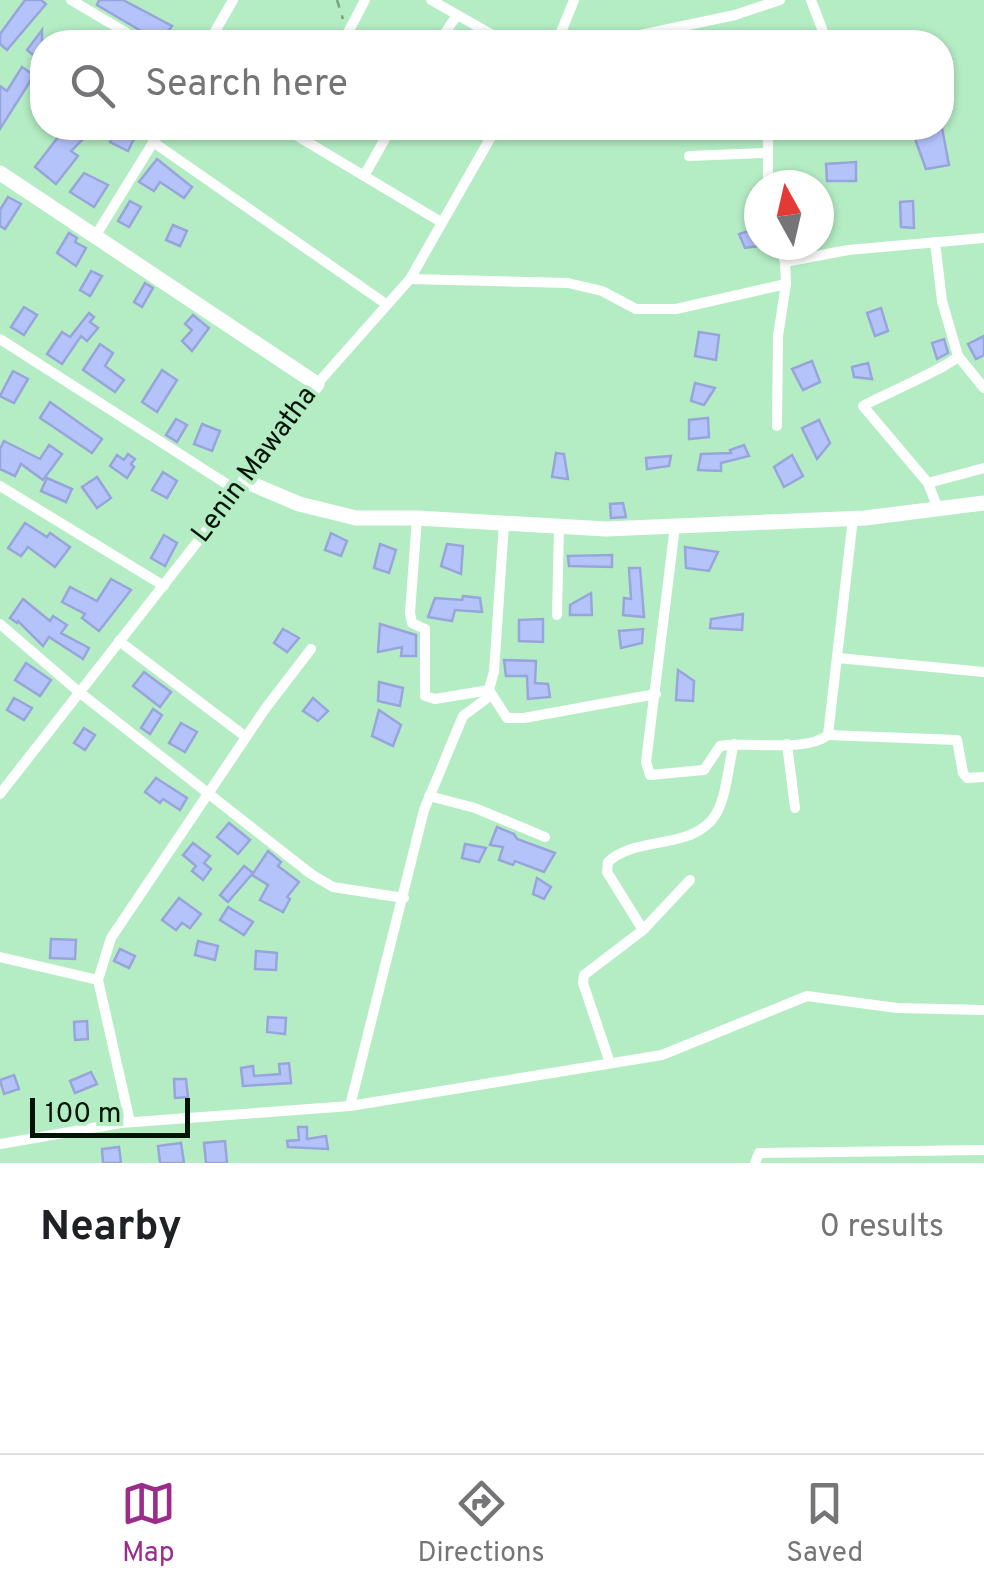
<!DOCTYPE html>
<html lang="en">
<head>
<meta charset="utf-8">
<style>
	:root { --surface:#fff; --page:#f2f2f2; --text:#202124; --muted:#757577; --line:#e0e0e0; --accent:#9a2c8c }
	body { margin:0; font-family:Overpass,sans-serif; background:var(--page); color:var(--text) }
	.compass { position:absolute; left:744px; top:170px; width:90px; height:90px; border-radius:50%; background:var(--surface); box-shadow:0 2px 8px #0004; rotate:352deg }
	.scale { position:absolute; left:30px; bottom:25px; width:160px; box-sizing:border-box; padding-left:10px; border:5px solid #001306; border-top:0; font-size:28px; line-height:35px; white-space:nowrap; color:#001306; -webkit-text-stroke:8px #b4edc4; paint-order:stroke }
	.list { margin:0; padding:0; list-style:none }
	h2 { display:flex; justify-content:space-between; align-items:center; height:130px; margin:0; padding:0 40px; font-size:42px }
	h2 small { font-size:32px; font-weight:400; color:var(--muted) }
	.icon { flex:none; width:55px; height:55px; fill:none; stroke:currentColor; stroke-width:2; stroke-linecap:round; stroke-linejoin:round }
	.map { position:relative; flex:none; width:984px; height:1163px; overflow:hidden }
	.search { position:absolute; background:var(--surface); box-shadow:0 2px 8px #0004; left:30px; right:30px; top:30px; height:110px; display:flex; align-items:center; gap:25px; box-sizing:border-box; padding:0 35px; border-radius:40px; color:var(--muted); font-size:38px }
	.sheet { height:290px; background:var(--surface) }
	nav { display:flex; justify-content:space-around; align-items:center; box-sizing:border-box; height:140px; border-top:2px solid var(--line); background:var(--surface); font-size:28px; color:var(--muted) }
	nav a { display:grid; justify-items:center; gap:5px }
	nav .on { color:var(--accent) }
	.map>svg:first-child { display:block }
</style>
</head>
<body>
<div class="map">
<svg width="984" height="1163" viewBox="0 0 984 1163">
	<rect width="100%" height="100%" fill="#b4edc4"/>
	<g fill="#b5c3fb" stroke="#98a5db" stroke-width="2.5">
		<polygon points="25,0 41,0 46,4 7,50 0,44 0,34"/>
		<polygon points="99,0 123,0 172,26 160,42 97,5"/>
		<polygon points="42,30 42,62 27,50"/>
		<polygon points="22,67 34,75 0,129 0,86 7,91"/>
		<polygon points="65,128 86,128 90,132 71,151 78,156 56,184 35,167"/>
		<polygon points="118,128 139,128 128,151 110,142"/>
		<polygon points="911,128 942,128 949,165 926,169"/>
		<polygon points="157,159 192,187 184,198 160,182 154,191 139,182"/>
		<polygon points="856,162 856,181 827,181 826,164"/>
		<polygon points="84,173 108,185 94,207 70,192"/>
		<polygon points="8,197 21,204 5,229 0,226 0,210"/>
		<polygon points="130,201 141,207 129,227 118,221"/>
		<polygon points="913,201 914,228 901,227 900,202"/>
		<polygon points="173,225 187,231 180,246 166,240"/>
		<polygon points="759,228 759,246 745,248 739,234"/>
		<polygon points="69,233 77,238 75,242 86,248 76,266 57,253"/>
		<polygon points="91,271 102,276 90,296 80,290"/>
		<polygon points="145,283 153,288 142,307 134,302"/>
		<polygon points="24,307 37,315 24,335 11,327"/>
		<polygon points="881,308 888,331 875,336 867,313"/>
		<polygon points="89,313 94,317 90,322 98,328 87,341 81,336 62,364 47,354 62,332 70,337"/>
		<polygon points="193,315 209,328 192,351 182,341 192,330 185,324"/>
		<polygon points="699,332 719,335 716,360 695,356"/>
		<polygon points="984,336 984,355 976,359 968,344"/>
		<polygon points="944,339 948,353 937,359 932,343"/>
		<polygon points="100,344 113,353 105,366 124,380 115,392 83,370"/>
		<polygon points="812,361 820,382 803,390 792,369"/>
		<polygon points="868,363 872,379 854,377 852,367"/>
		<polygon points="162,370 177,380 157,412 142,402"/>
		<polygon points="13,371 28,379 14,403 0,396"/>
		<polygon points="695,383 715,388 704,405 691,401"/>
		<polygon points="50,402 102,439 92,453 40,418"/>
		<polygon points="708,418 709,437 689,439 689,420"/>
		<polygon points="176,419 187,425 177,442 166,435"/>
		<polygon points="819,420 830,443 817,459 802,428"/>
		<polygon points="202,424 220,431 212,451 194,444"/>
		<polygon points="4,441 40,459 49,445 62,454 43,480 21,464 15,476 0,469 0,449"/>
		<polygon points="744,445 749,456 721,463 721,471 698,470 701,454 731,453 730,450"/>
		<polygon points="556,453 564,454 568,479 552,477"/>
		<polygon points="128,454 135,459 131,464 134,467 127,478 110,466 117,455 124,460"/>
		<polygon points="792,455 803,476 784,487 774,467"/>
		<polygon points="671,456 669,466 647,469 646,458"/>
		<polygon points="163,472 177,481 167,498 152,490"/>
		<polygon points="97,477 111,498 97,508 82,487"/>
		<polygon points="47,478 72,489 66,502 41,491"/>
		<polygon points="623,503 626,517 611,518 610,504"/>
		<polygon points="25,523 47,537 50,533 70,547 55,567 28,547 21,556 8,548"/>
		<polygon points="331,533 347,541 341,556 325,550"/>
		<polygon points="164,535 177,543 165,566 151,558"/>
		<polygon points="380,544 396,550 389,573 374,568"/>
		<polygon points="447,544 463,546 461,574 441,566"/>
		<polygon points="685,547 718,552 709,571 686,568"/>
		<polygon points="612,555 612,567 569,566 568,556"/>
		<polygon points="629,568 640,568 644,617 623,615 624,598 631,599"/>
		<polygon points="111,579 131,590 99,631 82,618 85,614 62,602 70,587 97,601"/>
		<polygon points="591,593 592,615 570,615 570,605"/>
		<polygon points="463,596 480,598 482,612 455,610 452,621 428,617 435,598 462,600"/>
		<polygon points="23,599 50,621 53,616 67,625 61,633 89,648 83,659 49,637 43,646 18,621 17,623 10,618"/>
		<polygon points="743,614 742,630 710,628 711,619"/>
		<polygon points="543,619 543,642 519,641 519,620"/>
		<polygon points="380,624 416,635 416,656 401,656 402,647 378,652"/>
		<polygon points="283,629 299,638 287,652 274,643"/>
		<polygon points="643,629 642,643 621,648 619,631"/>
		<polygon points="504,660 536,661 535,683 548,684 550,697 528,699 527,676 506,676"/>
		<polygon points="26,663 51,680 40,696 15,680"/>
		<polygon points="678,670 694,681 693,701 676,700"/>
		<polygon points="144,672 171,692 160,707 133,686"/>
		<polygon points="379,682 403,688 400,706 378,701"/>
		<polygon points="14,698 32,708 24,720 7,710"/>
		<polygon points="313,698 328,711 318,721 303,711"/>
		<polygon points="153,709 162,715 150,734 141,728"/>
		<polygon points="379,710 401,725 393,746 372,736"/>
		<polygon points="181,723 197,732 185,752 169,743"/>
		<polygon points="84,728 95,735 85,750 74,743"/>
		<polygon points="156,778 187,798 180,810 163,799 160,803 145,792"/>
		<polygon points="229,823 250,840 238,854 217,837"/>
		<polygon points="497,827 514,834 517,839 555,853 544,872 515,861 513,865 499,860 503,847 490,845"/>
		<polygon points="193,843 210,856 204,863 211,869 203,880 192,871 196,866 183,855"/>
		<polygon points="465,844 486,848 479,862 462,858"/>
		<polygon points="268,851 281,862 278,866 299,882 287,897 290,899 283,912 260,900 268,885 252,875"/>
		<polygon points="244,866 253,873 228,902 220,895"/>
		<polygon points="537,878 551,887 544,899 533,894"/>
		<polygon points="179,898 201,914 190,928 182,923 176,930 162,920"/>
		<polygon points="228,907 253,922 244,935 220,920"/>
		<polygon points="51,939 76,940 75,959 50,958"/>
		<polygon points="198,941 218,946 215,960 195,955"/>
		<polygon points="120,949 135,956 129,968 114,961"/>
		<polygon points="256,951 277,953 276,970 255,969"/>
		<polygon points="268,1017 286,1018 285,1034 267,1032"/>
		<polygon points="87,1021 88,1039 75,1040 74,1022"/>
		<polygon points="289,1063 291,1083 243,1086 241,1068 253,1066 254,1076 280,1074 279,1064"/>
		<polygon points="91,1072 97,1084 75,1093 70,1081"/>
		<polygon points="14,1075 19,1089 4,1094 0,1080"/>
		<polygon points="174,1079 186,1079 188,1097 175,1098"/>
		<polygon points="298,1127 307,1127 307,1139 326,1136 328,1149 288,1147 287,1141 299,1140"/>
		<polygon points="225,1141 227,1163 206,1163 204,1143"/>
		<polygon points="181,1143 184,1163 160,1163 158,1146"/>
		<polygon points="119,1147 121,1163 103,1163 102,1149"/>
	</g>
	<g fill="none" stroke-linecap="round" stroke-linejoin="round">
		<polyline stroke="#78a485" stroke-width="2.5" stroke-dasharray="8 8" stroke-linecap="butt" points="337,0 343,19"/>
		<g stroke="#fff" stroke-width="10">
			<polyline points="71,0 142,42"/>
			<polyline points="431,0 505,42"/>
			<polyline points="811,0 827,42"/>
			<polyline points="209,42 233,0"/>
			<polyline points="343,42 365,0"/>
			<polyline points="439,42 457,15"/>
			<polyline points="557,42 574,0"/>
			<polyline points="607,42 735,15 780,0"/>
			<polyline points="284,128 441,222"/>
			<polyline points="768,128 768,185"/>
			<polyline points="153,142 386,304"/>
			<polyline points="689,156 766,153"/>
			<polyline points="364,176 391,128"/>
			<polyline points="96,235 162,128"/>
			<path d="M935 242 942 301 958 356C948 368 882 395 863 406L928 483 938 509"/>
			<polyline points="780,245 785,262"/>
			<polyline points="410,279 568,283 602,291 636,309 676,309 786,284 785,262 848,250 984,238"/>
			<polyline points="0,339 236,490"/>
			<polyline points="958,356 984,388"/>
			<polyline points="317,384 410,279 496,128"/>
			<polyline points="777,426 778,336 786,284"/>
			<polyline points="928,483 984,468"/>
			<polyline points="0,486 164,586"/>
			<polyline points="417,518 410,613 412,623 425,629 425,696 435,699 489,690 507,718 524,718 656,694"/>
			<path d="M675 526 646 762 650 775 704 770 720 746C749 741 806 753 828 735L853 518"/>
			<polyline points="557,615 559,527"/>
			<polyline points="0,624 79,692 311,874 333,887 404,898"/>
			<polyline points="119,641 246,737"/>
			<polyline points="838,658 984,672"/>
			<polyline points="828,735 957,740 963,773 967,778 984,777"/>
			<polyline points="787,744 795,808"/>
			<polyline points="0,794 245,481"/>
			<polyline points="429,796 475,808 545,837"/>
			<path d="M643 930 607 872 608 862C636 835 694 851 716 814 727 795 728 765 734 744"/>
			<polyline points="0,957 98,980"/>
			<polyline points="610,1063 583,983 584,975 643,930 690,880"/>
			<polyline points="350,1106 424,810 463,716 486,699 494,672 504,523"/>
			<polyline points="130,1122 98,980 111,938 265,709 311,649"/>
			<polyline points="0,1144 121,1123 350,1106 662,1055 807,996 897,1008 984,1010"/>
			<polyline points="755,1163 759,1153 984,1150"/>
		</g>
		<polyline stroke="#fff" stroke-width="15" points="0,173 317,384 245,481 299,504 356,518 417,518 606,529 865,518 984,503"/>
	</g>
	<g text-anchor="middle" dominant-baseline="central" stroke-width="8" stroke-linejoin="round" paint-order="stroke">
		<g font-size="28" fill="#001306" stroke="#b4edc4">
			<text transform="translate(255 465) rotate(-53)">Lenin Mawatha</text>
		</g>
	</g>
</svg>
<svg class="compass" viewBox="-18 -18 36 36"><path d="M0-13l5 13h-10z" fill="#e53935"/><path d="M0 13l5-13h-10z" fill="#757577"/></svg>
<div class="scale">100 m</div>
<div class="search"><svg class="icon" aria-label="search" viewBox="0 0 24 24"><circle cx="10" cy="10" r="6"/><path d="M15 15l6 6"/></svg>Search here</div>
</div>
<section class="sheet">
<h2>Nearby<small>0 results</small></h2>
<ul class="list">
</ul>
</section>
<nav>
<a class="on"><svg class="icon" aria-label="map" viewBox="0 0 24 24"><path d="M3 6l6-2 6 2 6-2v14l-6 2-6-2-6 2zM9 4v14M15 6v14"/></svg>Map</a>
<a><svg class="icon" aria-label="directions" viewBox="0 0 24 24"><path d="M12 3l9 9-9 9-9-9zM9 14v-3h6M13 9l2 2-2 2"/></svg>Directions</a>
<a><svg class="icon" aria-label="saved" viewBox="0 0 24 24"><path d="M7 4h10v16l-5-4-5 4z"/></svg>Saved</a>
</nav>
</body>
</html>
